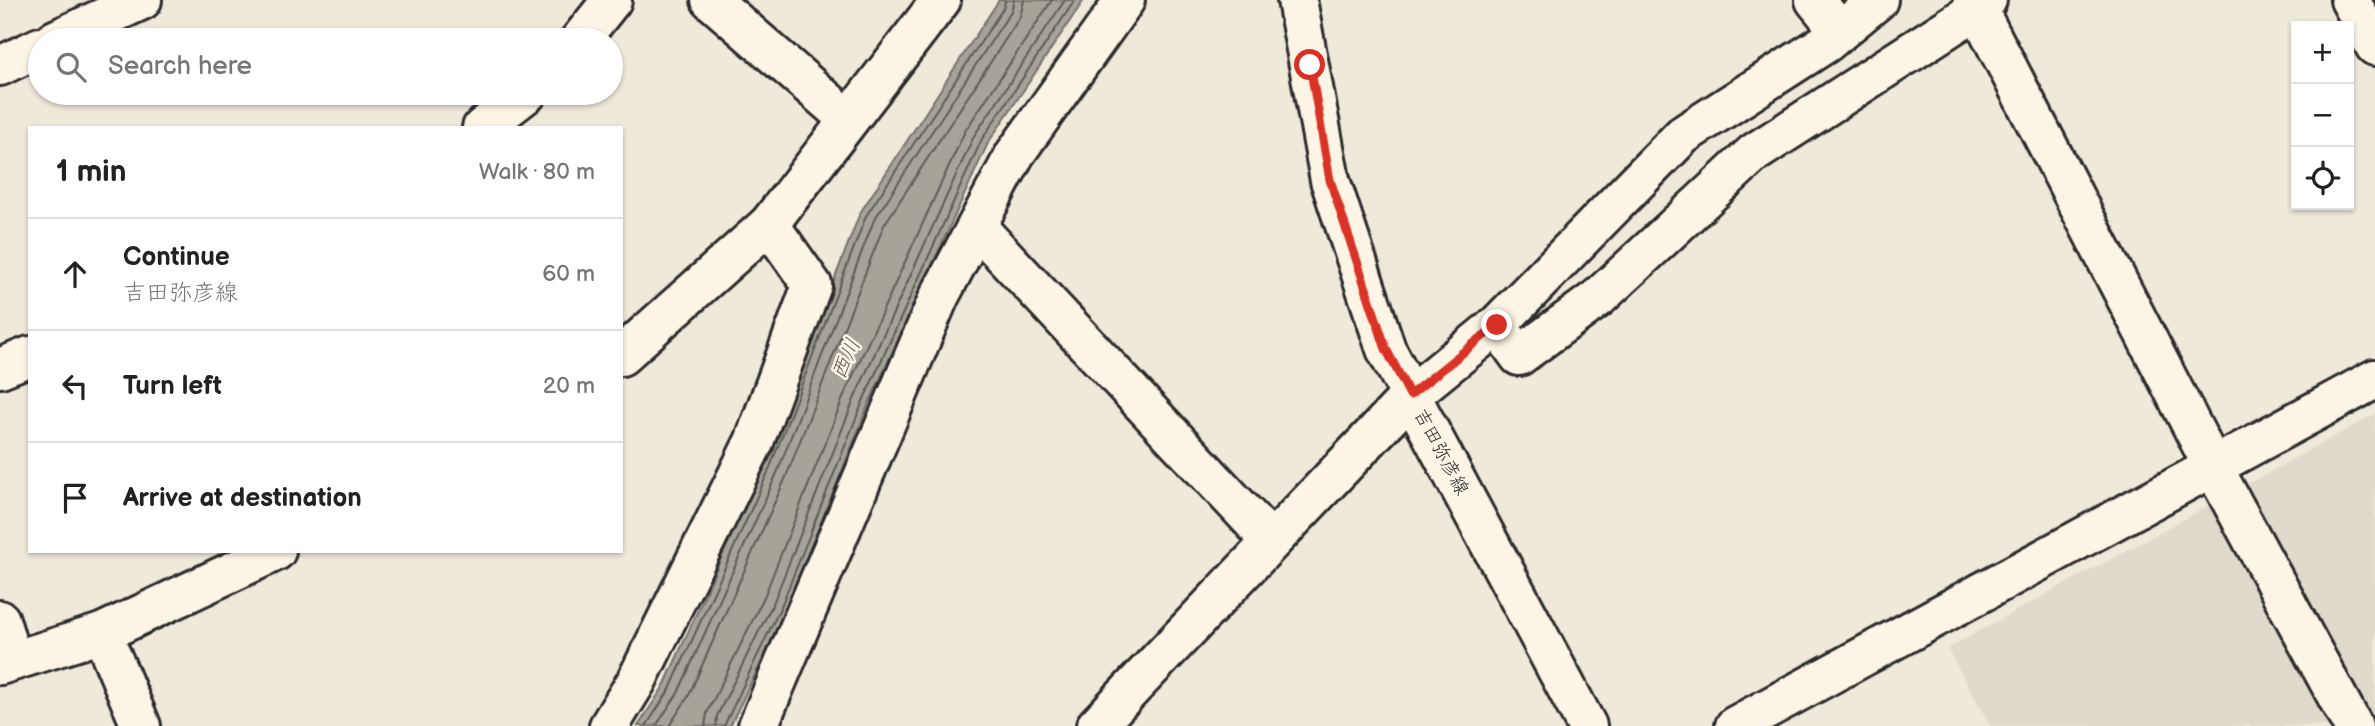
<!DOCTYPE html>
<html lang="en">
<head>
<meta charset="utf-8">
<style>
	:root { --surface:#fff; --page:#f2f2f2; --text:#222; --muted:#767676; --line:#e0e0e0 }
	body { margin:0; font-family:"Balsamiq Sans","Klee One",sans-serif; background:var(--page); color:var(--text) }
	.controls { position:absolute; right:21px; top:21px; display:grid; overflow:hidden; border-radius:0px; box-shadow:0 2px 5px #0004 }
	.controls button { width:63px; height:63px; display:grid; place-items:center; padding:0; border:0; border-bottom:2px solid var(--line); background:var(--surface); color:var(--text); font:35px sans-serif }
	.stop { position:absolute; width:21px; height:21px; margin:-16px; border:5px solid #d93025; border-radius:50%; background:#fff }
	.stop.end { background:#d93025; border-color:#fff; box-shadow:0 2px 7px #0008 }
	.list { margin:0; padding:0; list-style:none }
	h2 { display:flex; justify-content:space-between; align-items:center; height:91px; margin:0; padding:0 28px; font-size:30px }
	h2 small { font-size:23px; font-weight:400; color:var(--muted) }
	.list li { display:grid; grid-template-columns:46px 1fr auto; gap:21px; align-items:center; box-sizing:border-box; height:112px; padding:0 28px; border-top:2px solid var(--line) }
	.list b { display:block; font-size:26px; white-space:nowrap }
	.list p { margin:0; font-size:23px; white-space:nowrap; color:var(--muted) }
	.list em { font-size:23px; font-style:normal; color:var(--muted) }
	.icon { flex:none; width:38px; height:38px; fill:none; stroke:currentColor; stroke-width:2; stroke-linecap:round; stroke-linejoin:round }
	.map { position:relative; flex:none; width:2375px; height:726px; overflow:hidden }
	.search { position:absolute; background:var(--surface); box-shadow:0 2px 5px #0004; left:28px; top:28px; width:595px; height:77px; display:flex; align-items:center; gap:18px; box-sizing:border-box; padding:0 24px; border-radius:38px; color:var(--muted); font-size:26px }
	.panel { position:absolute; background:var(--surface); box-shadow:0 2px 5px #0004; left:28px; top:126px; width:595px; height:427px; border-radius:0px }
	.map>svg:first-child { display:block }
</style>
</head>
<body>
<div class="map">
<svg width="2375" height="726" viewBox="0 0 2375 726">
	<rect width="100%" height="100%" fill="#efe9da"/>
	<filter id="ink" filterUnits="userSpaceOnUse"><feTurbulence type="fractalNoise" baseFrequency=".0143" numOctaves="2"/><feDisplacementMap in="SourceGraphic" scale="14" xChannelSelector="R" yChannelSelector="G"/><feConvolveMatrix kernelMatrix="1 2 1 2 8 2 1 2 1" color-interpolation-filters="sRGB"/></filter>
	<g filter="url(#ink)">
		<polygon fill="#e0dacc" points="2375,414 2375,726 1991,726 1947,649"/>
		<polygon fill="#a6a399" stroke="#75736d" stroke-width="2" points="999,0 1084,0 988,143 869,403 788,607 730,726 638,726 664,686 762,467 860,213"/>
		<g fill="none" stroke-linecap="round" stroke-linejoin="round">
			<g stroke="#5c5b57" stroke-width="2">
				<polyline points="646,726 670,689 769,470 866,216 1004,7 1005,0"/>
				<polyline points="656,726 678,693 777,473 874,220 1011,11 1014,0"/>
				<polyline points="669,726 688,697 786,477 884,225 1020,17 1024,0"/>
				<polyline points="705,726 707,713 764,597 845,393 965,131 1052,0"/>
				<polyline points="716,726 717,716 774,601 855,397 974,136 1065,0"/>
				<polyline points="724,726 782,604 863,401 982,139 1075,0"/>
			</g>
			<defs>
				<g id="minor">
					<polyline points="711,0 848,119"/>
					<polyline points="1815,0 1840,31"/>
					<polyline points="1973,0 2213,467 2353,726"/>
					<polyline points="2350,0 2375,46"/>
					<polyline points="55,40 142,0"/>
					<polyline points="0,66 40,47"/>
					<polyline points="977,227 1271,541"/>
					<polyline points="1497,325 1519,356 1598,298 1754,153 1979,8 1987,0"/>
					<polyline points="621,356 769,224 941,0"/>
					<polyline points="0,620 12,661"/>
					<polyline points="102,633 141,726"/>
					<polyline points="0,665 102,633 276,551"/>
					<polyline points="609,726 636,682 754,442 812,285 769,224"/>
					<polyline points="758,726 939,297 1015,154 1125,0"/>
					<polyline points="1096,726 1411,395 1497,325 1683,135 1826,43 1878,0"/>
					<polyline points="1735,726 2375,379"/>
				</g>
				<g id="major">
					<polyline points="1297,0 1330,180 1386,349 1587,726"/>
					<polyline points="580,40 612,0"/>
					<polyline points="482,128 527,93"/>
					<polyline points="0,368 30,356"/>
				</g>
			</defs>
			<use href="#minor" stroke="#2b2b2b" stroke-width="44"/>
			<use href="#major" stroke="#2b2b2b" stroke-width="44"/>
			<use href="#minor" stroke="#fcf5e5" stroke-width="38"/>
			<use href="#major" stroke="#fcf5e5" stroke-width="38"/>
		</g>
	</g>
	<g fill="none" stroke-linecap="round" stroke-linejoin="round" filter="url(#ink)">
		<polyline stroke="#d93025" stroke-width="9" points="1310,65 1330,180 1386,349 1410,395 1497,325"/>
	</g>
	<g text-anchor="middle" dominant-baseline="central" stroke-width="5" stroke-linejoin="round" paint-order="stroke">
		<g font-size="19" fill="#2b2b2b" stroke="#fcf5e5">
			<text transform="translate(1441 452) rotate(62)">吉田弥彦線</text>
		</g>
		<g font-size="21" font-style="italic" fill="#565552" stroke="#fcf5e5">
			<text transform="translate(846 359) rotate(-66)">西川</text>
		</g>
	</g>
</svg>
<div class="controls">
<button>+</button>
<button>−</button>
<button><svg class="icon" aria-label="locate" viewBox="0 0 24 24"><circle cx="12" cy="12" r="6"/><path d="M12 2v4M12 18v4M2 12h4M18 12h4"/></svg></button>
</div>
<div class="stop" style="left:1310px;top:65px"></div>
<div class="stop end" style="left:1497px;top:325px"></div>
<div class="search"><svg class="icon" aria-label="search" viewBox="0 0 24 24"><circle cx="10" cy="10" r="6"/><path d="M15 15l6 6"/></svg>Search here</div>
<section class="panel">
<h2>1 min<small>Walk · 80 m</small></h2>
<ul class="list">
<li><svg class="icon" aria-label="ahead" viewBox="0 0 24 24"><path d="M12 20V5M6 11l6-6 6 6"/></svg><div><b>Continue</b><p>吉田弥彦線</p></div><em>60 m</em></li>
<li><svg class="icon" aria-label="left" viewBox="0 0 24 24"><path d="M17 20v-9H6M10 6l-5 5 5 5"/></svg><div><b>Turn left</b></div><em>20 m</em></li>
<li><svg class="icon" aria-label="arrive" viewBox="0 0 24 24"><path d="M6 21V4h12l-3 4 3 4H6"/></svg><div><b>Arrive at destination</b></div></li>
</ul>
</section>
</div>
</body>
</html>
